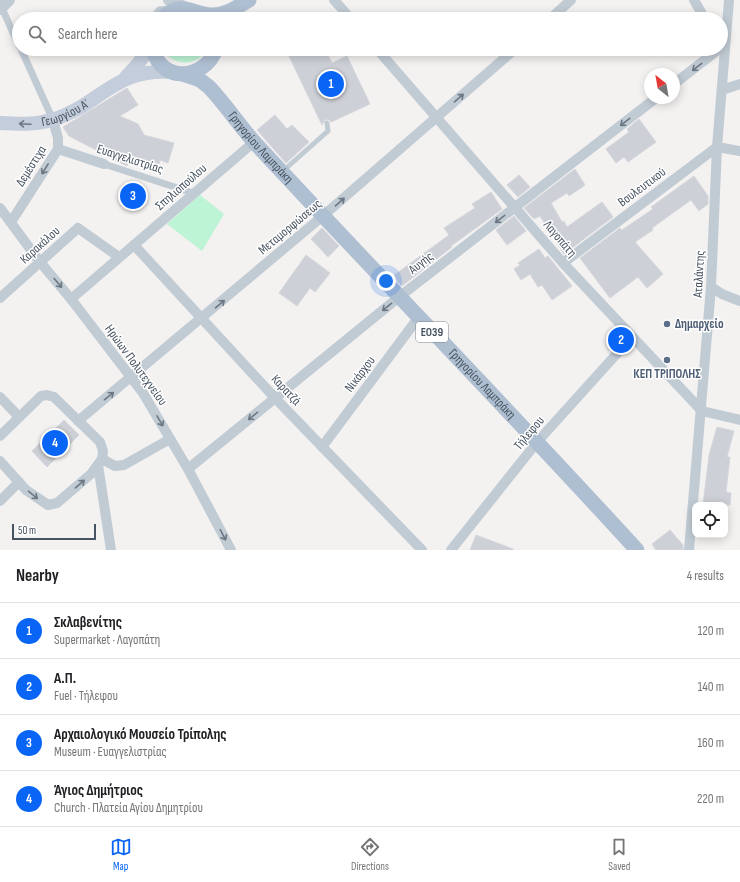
<!DOCTYPE html>
<html lang="en">
<head>
<meta charset="utf-8">
<style>
	:root { --surface:#fff; --page:#f2f2f2; --text:#202124; --muted:#757577; --line:#e0e0e0; --accent:#0965f6 }
	body { margin:0; font-family:"Sofia Sans Condensed",sans-serif; background:var(--page); color:var(--text) }
	.controls { position:absolute; right:12px; bottom:12px; display:grid; overflow:hidden; border-radius:8px; box-shadow:0 2px 10px #0003 }
	.controls button { width:36px; height:36px; display:grid; place-items:center; padding:0; border:0; border-bottom:1px solid var(--line); background:var(--surface); color:var(--text); font:20px sans-serif }
	.compass { position:absolute; left:644px; top:68px; width:36px; height:36px; border-radius:50%; background:var(--surface); box-shadow:0 2px 10px #0003; rotate:329deg }
	.scale { position:absolute; left:12px; bottom:10px; width:84px; box-sizing:border-box; padding-left:4px; border:2px solid #475361; border-top:0; font-size:11px; line-height:14px; white-space:nowrap; color:#475361; -webkit-text-stroke:3px #fff; paint-order:stroke }
	.you { position:absolute; left:386px; top:281px; width:14px; height:14px; margin:-10px; border:3px solid #fff; border-radius:50%; background:#1a73e8; box-shadow:0 0 0 6px #1a73e833 }
	.badge { display:grid; place-items:center; width:26px; height:26px; border-radius:50%; background:var(--accent); color:#fff; font-size:13px; font-weight:700 }
	.pin { position:absolute; translate:-50% -50%; border:2px solid #fff; box-shadow:0 1px 4px #0006 }
	.list { margin:0; padding:0; list-style:none }
	h2 { display:flex; justify-content:space-between; align-items:center; height:52px; margin:0; padding:0 16px; font-size:17px }
	h2 small { font-size:13px; font-weight:400; color:var(--muted) }
	.list li { display:grid; grid-template-columns:26px 1fr auto; gap:12px; align-items:center; box-sizing:border-box; height:56px; padding:0 16px; border-top:1px solid var(--line) }
	.list b { display:block; font-size:15px; white-space:nowrap }
	.list p { margin:0; font-size:13px; white-space:nowrap; color:var(--muted) }
	.list em { font-size:13px; font-style:normal; color:var(--muted) }
	.icon { flex:none; width:22px; height:22px; fill:none; stroke:currentColor; stroke-width:2; stroke-linecap:round; stroke-linejoin:round }
	.map { position:relative; flex:none; width:740px; height:550px; overflow:hidden }
	.search { position:absolute; background:var(--surface); box-shadow:0 2px 10px #0003; left:12px; right:12px; top:12px; height:44px; display:flex; align-items:center; gap:10px; box-sizing:border-box; padding:0 14px; border-radius:22px; color:var(--muted); font-size:15px }
	.sheet { height:276px; background:var(--surface) }
	nav { display:flex; justify-content:space-around; align-items:center; box-sizing:border-box; height:56px; border-top:1px solid var(--line); background:var(--surface); font-size:11px; color:var(--muted) }
	nav a { display:grid; justify-items:center; gap:2px }
	nav .on { color:var(--accent) }
	.map>svg:first-child { display:block }
</style>
</head>
<body>
<div class="map">
<svg width="740" height="550" viewBox="0 0 740 550">
	<rect width="100%" height="100%" fill="#f4f1f1"/>
	<g fill="#bdf4d5">
		<path d="M163 49H207C197 67 173 67 163 49Z"/>
		<polygon points="200,195 224,214 202,251 167,224"/>
	</g>
	<g fill="#cdd0d6" stroke="#d5d7dd">
		<polygon points="292,49 325,49 332,63 347,56 370,104 331,122 328,119 325,120 322,125 287,52"/>
		<polygon points="127,88 138,105 120,116 138,124 144,135 174,143 168,163 160,160 159,164 132,156 127,166 69,136 63,127"/>
		<polygon points="275,115 287,129 292,125 309,142 286,163 257,130"/>
		<polygon points="639,119 656,142 628,162 624,157 616,163 606,149 629,132 627,129"/>
		<polygon points="575,169 585,185 569,196 567,193 551,203 562,222 564,221 567,227 602,202 613,217 564,254 540,216 534,219 524,208"/>
		<polygon points="519,175 530,187 518,197 507,185"/>
		<polygon points="694,176 708,196 708,204 699,211 691,200 652,228 653,230 635,242 663,274 647,288 638,277 610,298 580,258 620,228 622,230 653,209 651,207"/>
		<polygon points="491,192 502,209 451,246 452,247 402,286 393,276 449,235 444,228 475,208 472,204"/>
		<polygon points="514,216 526,231 507,245 496,230"/>
		<polygon points="322,228 339,246 328,257 311,239"/>
		<polygon points="539,249 545,258 548,256 572,286 552,300 542,285 538,287 530,274 521,280 514,269 520,265 518,263"/>
		<polygon points="306,255 330,273 315,292 310,288 297,306 279,293"/>
		<polygon points="64,420 79,435 47,467 32,451"/>
		<polygon points="717,427 734,431 727,457 730,457 726,492 731,493 730,505 703,505 709,455"/>
		<polygon points="670,530 683,545 683,550 656,550 652,544"/>
		<polygon points="476,535 513,549 513,550 470,550"/>
	</g>
	<g fill="none" stroke-linecap="round" stroke-linejoin="round">
		<g stroke="#c1cbd4" stroke-width="5">
			<polyline points="150,19 159,9 170,8"/>
			<polyline points="284,170 328,131 327,123"/>
		</g>
		<g stroke="#c1cbd4" stroke-width="7">
			<polyline points="1,6 19,46"/>
			<polyline points="21,49 53,120"/>
			<polyline points="104,164 193,193"/>
		</g>
		<g stroke="#c1cbd4" stroke-width="10">
			<polyline points="334,0 351,19"/>
			<polyline points="694,0 705,19"/>
			<polyline points="550,19 571,0"/>
			<polyline points="377,49 563,263 702,411 740,420"/>
			<polyline points="674,84 719,49"/>
			<polyline points="722,90 740,84"/>
			<polyline points="58,149 104,164"/>
			<polyline points="0,208 40,262 71,299 143,393 188,469 231,550"/>
			<polyline points="11,222 58,149 58,138 53,120"/>
			<polyline points="134,245 275,398 422,550"/>
			<polyline points="563,263 717,147 740,151"/>
			<polyline points="711,287 722,294 740,301"/>
			<polyline points="0,298 78,228 119,257"/>
			<polyline points="71,299 254,142"/>
			<polyline points="0,397 19,417"/>
			<polyline points="78,421 324,215 515,49"/>
			<polyline points="0,436 41,396 47,395 54,397 100,442 103,451 102,459 91,474 57,503 48,505 26,490 0,461"/>
			<polyline points="322,447 418,318"/>
			<polyline points="102,459 115,466 124,465 170,439"/>
			<polyline points="98,465 111,550"/>
			<polyline points="188,469 399,297 656,98"/>
			<polyline points="0,501 19,482"/>
			<polyline points="451,550 538,441 631,338"/>
			<polyline points="689,550 711,287 717,147 729,0"/>
		</g>
		<g stroke="#c1cbd4" stroke-width="12">
			<polyline points="169,0 188,9"/>
			<polyline points="0,9 9,0"/>
		</g>
		<g stroke="#c3cddb" stroke-width="14">
			<polyline points="126,77 138,64 148,49"/>
			<path id="s1" d="M0 123C18 124 34 125 52 120 99 106 114 68 171 72"/>
		</g>
		<g stroke="#afbfd2" stroke-width="15">
			<path d="M161 19C182 0 189 13 211 15 225 16 237 7 249 0"/>
			<path d="M153 49C161 84 205 80 216 49"/>
			<path id="s2" d="M182 74 200 80 209 87C226 105 239 125 255 143 382 280 512 413 637 550"/>
		</g>
	</g>
	<defs><path id="oneway-shaft" d="M-6 0H5M1.5-3L5.5 0L1.5 3" fill="none" stroke-width="1.6" stroke-linecap="round" stroke-linejoin="round"/></defs>
	<g stroke="#6c7784">
		<use href="#oneway-shaft" transform="translate(697 67) rotate(142)"/>
		<use href="#oneway-shaft" transform="translate(459 98) rotate(-41)"/>
		<use href="#oneway-shaft" transform="translate(625 122) rotate(142)"/>
		<use href="#oneway-shaft" transform="translate(45 169) rotate(122)"/>
		<use href="#oneway-shaft" transform="translate(340 202) rotate(-41)"/>
		<use href="#oneway-shaft" transform="translate(500 219) rotate(142)"/>
		<use href="#oneway-shaft" transform="translate(58 283) rotate(50)"/>
		<use href="#oneway-shaft" transform="translate(220 304) rotate(-40)"/>
		<use href="#oneway-shaft" transform="translate(387 307) rotate(141)"/>
		<use href="#oneway-shaft" transform="translate(109 396) rotate(-39)"/>
		<use href="#oneway-shaft" transform="translate(253 416) rotate(141)"/>
		<use href="#oneway-shaft" transform="translate(160 421) rotate(60)"/>
		<use href="#oneway-shaft" transform="translate(80 484) rotate(-41)"/>
		<use href="#oneway-shaft" transform="translate(33 495) rotate(39)"/>
		<use href="#oneway-shaft" transform="translate(223 535) rotate(62)"/>
	</g>
	<use stroke="#6c7886" href="#oneway-shaft" transform="translate(25 124) rotate(-177)"/>
	<g fill="#5c6f8a" stroke="#fff" stroke-width="1.5">
		<circle cx="667" cy="324" r="4"/>
		<circle cx="667" cy="360" r="4"/>
	</g>
	<g text-anchor="middle" dominant-baseline="central" stroke-width="3" stroke-linejoin="round" paint-order="stroke">
		<rect fill="#fff" stroke="#7e8790" stroke-width="1" x="416" y="322" width="32" height="20" rx="3"/>
		<g font-size="12" font-weight="bold" fill="#475361">
			<text x="432" y="332">ΕΟ39</text>
		</g>
		<g font-size="13" fill="#475361" stroke="#fff">
			<text stroke="none"><textPath href="#s1" startOffset="67">Γεωργίου Α΄</textPath></text>
			<text stroke="none"><textPath href="#s2" startOffset="110">Γρηγορίου Λαμπράκη</textPath></text>
			<text transform="translate(130 159) rotate(18)">Ευαγγελιστρίας</text>
			<text transform="translate(31 166) rotate(-58)">Δεμέστιχα</text>
			<text transform="translate(181 187) rotate(-41)">Σπηλιοπούλου</text>
			<text transform="translate(642 187) rotate(-37)">Βουλευτικού</text>
			<text transform="translate(290 227) rotate(-40)">Μεταμορφώσεως</text>
			<text transform="translate(560 239) rotate(50)">Λαγοπάτη</text>
			<text transform="translate(40 245) rotate(-42)">Καρακάλου</text>
			<text transform="translate(421 263) rotate(-38)">Αυγής</text>
			<text transform="translate(699 274) rotate(-87)">Αταλάντης</text>
			<text transform="translate(136 365) rotate(54)">Ηρώων Πολυτεχνείου</text>
			<text transform="translate(360 374) rotate(-53)">Νικάρχου</text>
			<text stroke="none"><textPath href="#s2" startOffset="434">Γρηγορίου Λαμπράκη</textPath></text>
			<text transform="translate(286 390) rotate(47)">Καρατζά</text>
			<text transform="translate(529 433) rotate(-50)">Τήλεφου</text>
		</g>
		<g font-size="13" font-weight="bold" fill="#4e5e75" stroke="#fff" text-anchor="start">
			<text x="675" y="324">Δημαρχείο</text>
			<text x="667" y="374" text-anchor="middle">ΚΕΠ ΤΡΙΠΟΛΗΣ</text>
		</g>
	</g>
</svg>
<div class="controls">
<button><svg class="icon" aria-label="locate" viewBox="0 0 24 24"><circle cx="12" cy="12" r="6"/><path d="M12 2v4M12 18v4M2 12h4M18 12h4"/></svg></button>
</div>
<svg class="compass" viewBox="-18 -18 36 36"><path d="M0-13l5 13h-10z" fill="#e53935"/><path d="M0 13l5-13h-10z" fill="#757577"/></svg>
<div class="scale">50 m</div>
<div class="you"></div>
<div class="pin badge" style="left:331px;top:84px">1</div>
<div class="pin badge" style="left:621px;top:340px">2</div>
<div class="pin badge" style="left:133px;top:196px">3</div>
<div class="pin badge" style="left:55px;top:443px">4</div>
<div class="search"><svg class="icon" aria-label="search" viewBox="0 0 24 24"><circle cx="10" cy="10" r="6"/><path d="M15 15l6 6"/></svg>Search here</div>
</div>
<section class="sheet">
<h2>Nearby<small>4 results</small></h2>
<ul class="list">
<li><span class="badge">1</span><div><b>Σκλαβενίτης</b><p>Supermarket · Λαγοπάτη</p></div><em>120 m</em></li>
<li><span class="badge">2</span><div><b>Α.Π.</b><p>Fuel · Τήλεφου</p></div><em>140 m</em></li>
<li><span class="badge">3</span><div><b>Αρχαιολογικό Μουσείο Τρίπολης</b><p>Museum · Ευαγγελιστρίας</p></div><em>160 m</em></li>
<li><span class="badge">4</span><div><b>Άγιος Δημήτριος</b><p>Church · Πλατεία Αγίου Δημητρίου</p></div><em>220 m</em></li>
</ul>
</section>
<nav>
<a class="on"><svg class="icon" aria-label="map" viewBox="0 0 24 24"><path d="M3 6l6-2 6 2 6-2v14l-6 2-6-2-6 2zM9 4v14M15 6v14"/></svg>Map</a>
<a><svg class="icon" aria-label="directions" viewBox="0 0 24 24"><path d="M12 3l9 9-9 9-9-9zM9 14v-3h6M13 9l2 2-2 2"/></svg>Directions</a>
<a><svg class="icon" aria-label="saved" viewBox="0 0 24 24"><path d="M7 4h10v16l-5-4-5 4z"/></svg>Saved</a>
</nav>
</body>
</html>
